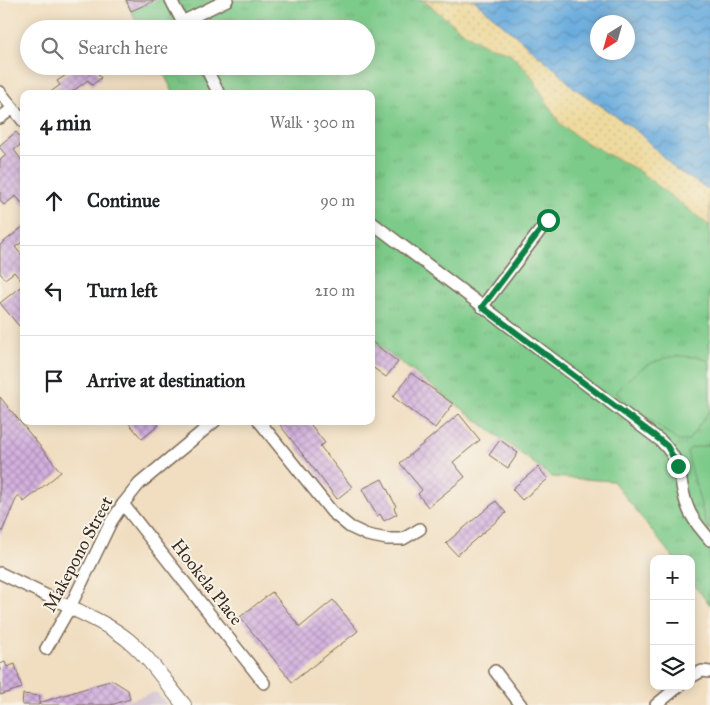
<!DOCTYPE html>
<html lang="en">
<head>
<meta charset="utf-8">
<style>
	:root { --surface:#fff; --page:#f6f6f6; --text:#202124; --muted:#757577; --line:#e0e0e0 }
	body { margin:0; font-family:"IM FELL Great Primer",serif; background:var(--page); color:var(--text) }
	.controls { position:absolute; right:15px; bottom:15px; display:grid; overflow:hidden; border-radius:10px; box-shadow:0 2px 12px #0003 }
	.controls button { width:45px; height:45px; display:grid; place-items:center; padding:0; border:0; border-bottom:1px solid var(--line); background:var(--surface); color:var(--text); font:25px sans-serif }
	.compass { position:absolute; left:590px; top:15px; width:45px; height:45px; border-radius:50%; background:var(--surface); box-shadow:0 2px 12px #0003; rotate:217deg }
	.stop { position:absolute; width:15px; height:15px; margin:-11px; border:4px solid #0b8043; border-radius:50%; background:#fff }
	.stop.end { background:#0b8043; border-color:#fff; box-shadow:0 1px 5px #0008 }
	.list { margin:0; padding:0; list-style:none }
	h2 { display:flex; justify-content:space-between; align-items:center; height:65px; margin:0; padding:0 20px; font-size:21px }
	h2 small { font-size:16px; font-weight:400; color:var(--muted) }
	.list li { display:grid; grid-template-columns:32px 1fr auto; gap:15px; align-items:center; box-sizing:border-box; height:90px; padding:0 20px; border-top:1px solid var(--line) }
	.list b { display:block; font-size:19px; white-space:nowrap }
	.list em { font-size:16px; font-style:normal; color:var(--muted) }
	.icon { flex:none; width:28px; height:28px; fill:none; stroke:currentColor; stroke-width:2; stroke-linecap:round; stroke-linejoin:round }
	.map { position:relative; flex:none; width:710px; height:705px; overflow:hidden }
	.search { position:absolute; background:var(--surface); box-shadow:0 2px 12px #0003; left:20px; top:20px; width:355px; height:55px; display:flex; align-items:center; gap:12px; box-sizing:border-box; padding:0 18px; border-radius:28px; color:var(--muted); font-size:19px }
	.panel { position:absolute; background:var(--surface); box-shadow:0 2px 12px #0003; left:20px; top:90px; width:355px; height:335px; border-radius:10px }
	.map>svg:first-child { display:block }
</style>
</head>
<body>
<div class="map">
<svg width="710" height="705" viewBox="0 0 710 705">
	<defs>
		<pattern id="grass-tufts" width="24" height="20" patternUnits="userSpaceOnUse" patternTransform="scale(1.25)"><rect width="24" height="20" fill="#7dcb8a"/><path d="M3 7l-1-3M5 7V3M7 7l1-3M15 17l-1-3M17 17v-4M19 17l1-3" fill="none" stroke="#6dae77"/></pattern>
		<pattern id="sand-dots" width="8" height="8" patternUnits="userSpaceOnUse" patternTransform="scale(1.25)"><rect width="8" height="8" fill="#eeda9e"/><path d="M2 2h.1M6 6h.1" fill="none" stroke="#cdbb88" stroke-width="1.8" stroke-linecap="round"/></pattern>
		<pattern id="water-waves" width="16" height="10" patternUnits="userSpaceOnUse" patternTransform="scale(1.25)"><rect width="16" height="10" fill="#69acde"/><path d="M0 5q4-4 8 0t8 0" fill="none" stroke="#588cb3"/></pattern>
		<pattern id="building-cross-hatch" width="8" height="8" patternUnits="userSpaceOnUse" patternTransform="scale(1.25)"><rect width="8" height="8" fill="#d3b0df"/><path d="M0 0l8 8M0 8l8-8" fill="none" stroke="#ac8fb4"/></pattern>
	</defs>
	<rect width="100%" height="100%" fill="#f7f3e8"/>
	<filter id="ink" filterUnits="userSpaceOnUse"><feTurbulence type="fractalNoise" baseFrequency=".02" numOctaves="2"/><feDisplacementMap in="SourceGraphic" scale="10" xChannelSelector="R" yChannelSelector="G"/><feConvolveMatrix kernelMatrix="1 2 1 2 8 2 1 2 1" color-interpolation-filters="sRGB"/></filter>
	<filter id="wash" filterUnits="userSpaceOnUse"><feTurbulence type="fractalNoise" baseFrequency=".0096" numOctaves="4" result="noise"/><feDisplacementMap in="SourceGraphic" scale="20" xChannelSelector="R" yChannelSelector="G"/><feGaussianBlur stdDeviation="1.12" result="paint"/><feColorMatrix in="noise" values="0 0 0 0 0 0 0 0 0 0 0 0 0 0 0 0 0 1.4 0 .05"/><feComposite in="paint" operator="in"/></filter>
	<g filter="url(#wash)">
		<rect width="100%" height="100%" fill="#f1dec1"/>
		<polygon fill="#cfbdcf" points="156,692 167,705 114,705"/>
		<polygon fill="url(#grass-tufts)" stroke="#5c7a54" points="126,0 474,0 665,161 710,190 710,605 691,581 691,559 674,559 613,481 552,477 371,340 371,94 174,94 160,66 366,66 366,29 140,29"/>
		<polygon fill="url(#sand-dots)" stroke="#94825e" points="423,0 474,0 555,69 574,88 606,109 638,132 675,169 710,190 710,226 636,169 583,141 560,124 530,74 510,53 482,44 458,28"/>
		<g fill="#7dcb8a" stroke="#5c7a54">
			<path d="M677 356 697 357 710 361V410L688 441H678L616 393C634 371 648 361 677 356Z"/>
			<polygon points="710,445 710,530 706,524 687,452 691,448"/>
		</g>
		<path fill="url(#water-waves)" stroke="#526b7e" fill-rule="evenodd" d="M474 0H710V190L675 169 638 132 606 109 574 88 555 69ZM598 22H628V52H598Z"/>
		<g id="blocks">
			<g fill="url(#building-cross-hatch)">
				<polygon points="126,0 156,0 131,11"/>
				<polygon points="80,66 93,66 101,78 92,85 88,80 69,94 48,94 60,85 57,81"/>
				<polygon points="16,132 24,142 14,150 24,163 24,206 16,196 4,205 0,200 0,160 6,155 0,148 0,145"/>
				<polygon points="24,226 24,241 15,247 24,258 24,322 19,326 0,303 24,284 14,272 5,279 0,273 0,245"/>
				<polygon points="371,341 398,362 386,377 371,366"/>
				<polygon points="411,373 453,404 435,428 393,397"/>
				<polygon points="0,397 61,472 24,502 18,495 0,536"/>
				<polygon points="459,414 480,440 453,462 465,477 428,507 418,494 422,490 400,463"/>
				<polygon points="127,421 156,421 159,425 142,439"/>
				<polygon points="277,421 308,421 325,443 320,446 352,487 337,499"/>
				<polygon points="500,440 518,453 508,468 489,455"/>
				<polygon points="538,467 548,479 522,500 512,489"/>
				<polygon points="382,479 396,506 394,508 397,514 384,521 380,514 377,516 362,489"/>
				<polygon points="496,501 506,513 457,555 446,543"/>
				<polygon points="272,592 300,627 333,600 358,631 292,682 240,617"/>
				<polygon points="5,662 7,667 15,664 22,688 0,695 0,664"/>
				<polygon points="112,680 128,690 130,699 111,705 40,705 39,703"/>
				<polygon points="23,694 40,696 39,705 22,705"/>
			</g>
		</g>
	</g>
	<g filter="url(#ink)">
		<use href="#blocks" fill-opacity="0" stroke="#7b6957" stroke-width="1"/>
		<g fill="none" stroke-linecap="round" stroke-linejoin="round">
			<defs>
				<g id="minor">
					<polyline points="171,0 185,27"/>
					<polyline points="182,22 227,0"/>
					<polyline points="205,66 219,94"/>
					<polyline points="0,92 24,122"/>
					<polyline points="0,118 13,108"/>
					<path d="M371 222 661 441C686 466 677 481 688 508 692 520 702 530 710 540"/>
					<polyline points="482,307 548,220"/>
					<polyline points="259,421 332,512 350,527 367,535 387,539 403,539 420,529"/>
					<polyline points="123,504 264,683"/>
					<polyline points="0,573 70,607"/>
					<polyline points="46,649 70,607 111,522 123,504 139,484 215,421"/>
					<polyline points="495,671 521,705"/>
					<polyline points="691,677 702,671 710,672"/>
					<polyline points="656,705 679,686"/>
				</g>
				<path id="major" d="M70 607C90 617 111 626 128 640 150 658 166 683 184 705"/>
			</defs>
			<use href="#minor" stroke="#7b6957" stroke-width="14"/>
			<use href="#major" stroke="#7b6957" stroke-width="16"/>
			<use href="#minor" stroke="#fff" stroke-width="11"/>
			<use href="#major" stroke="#fff" stroke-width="14"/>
		</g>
	</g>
	<g fill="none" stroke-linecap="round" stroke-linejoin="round" filter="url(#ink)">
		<polyline stroke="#0b8043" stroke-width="6" points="548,220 482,307 655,436 667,446 678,466"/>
	</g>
	<g text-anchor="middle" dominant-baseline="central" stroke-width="4" stroke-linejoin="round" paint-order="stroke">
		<g font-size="18" fill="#3b2a1e" stroke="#f7f3e8">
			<text transform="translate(78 554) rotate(-62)">Makepono Street</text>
			<text transform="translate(207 582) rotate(52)">Hookela Place</text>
		</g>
	</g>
</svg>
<div class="controls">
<button>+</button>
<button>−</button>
<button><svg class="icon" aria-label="layers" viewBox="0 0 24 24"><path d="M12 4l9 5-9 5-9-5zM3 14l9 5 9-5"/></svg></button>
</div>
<svg class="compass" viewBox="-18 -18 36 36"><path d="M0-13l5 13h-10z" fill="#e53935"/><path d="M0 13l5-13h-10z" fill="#757577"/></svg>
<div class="stop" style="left:548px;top:220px"></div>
<div class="stop end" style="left:678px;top:466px"></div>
<div class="search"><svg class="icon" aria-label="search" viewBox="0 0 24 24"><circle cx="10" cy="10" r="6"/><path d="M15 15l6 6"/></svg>Search here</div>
<section class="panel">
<h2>4 min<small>Walk · 300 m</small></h2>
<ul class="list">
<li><svg class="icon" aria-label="ahead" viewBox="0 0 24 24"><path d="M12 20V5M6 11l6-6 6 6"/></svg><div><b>Continue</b></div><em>90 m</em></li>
<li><svg class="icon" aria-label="left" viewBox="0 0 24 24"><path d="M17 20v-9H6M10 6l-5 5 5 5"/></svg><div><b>Turn left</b></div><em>210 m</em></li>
<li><svg class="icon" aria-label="arrive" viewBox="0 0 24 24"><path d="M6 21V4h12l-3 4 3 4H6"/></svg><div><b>Arrive at destination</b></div></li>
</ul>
</section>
</div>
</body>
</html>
